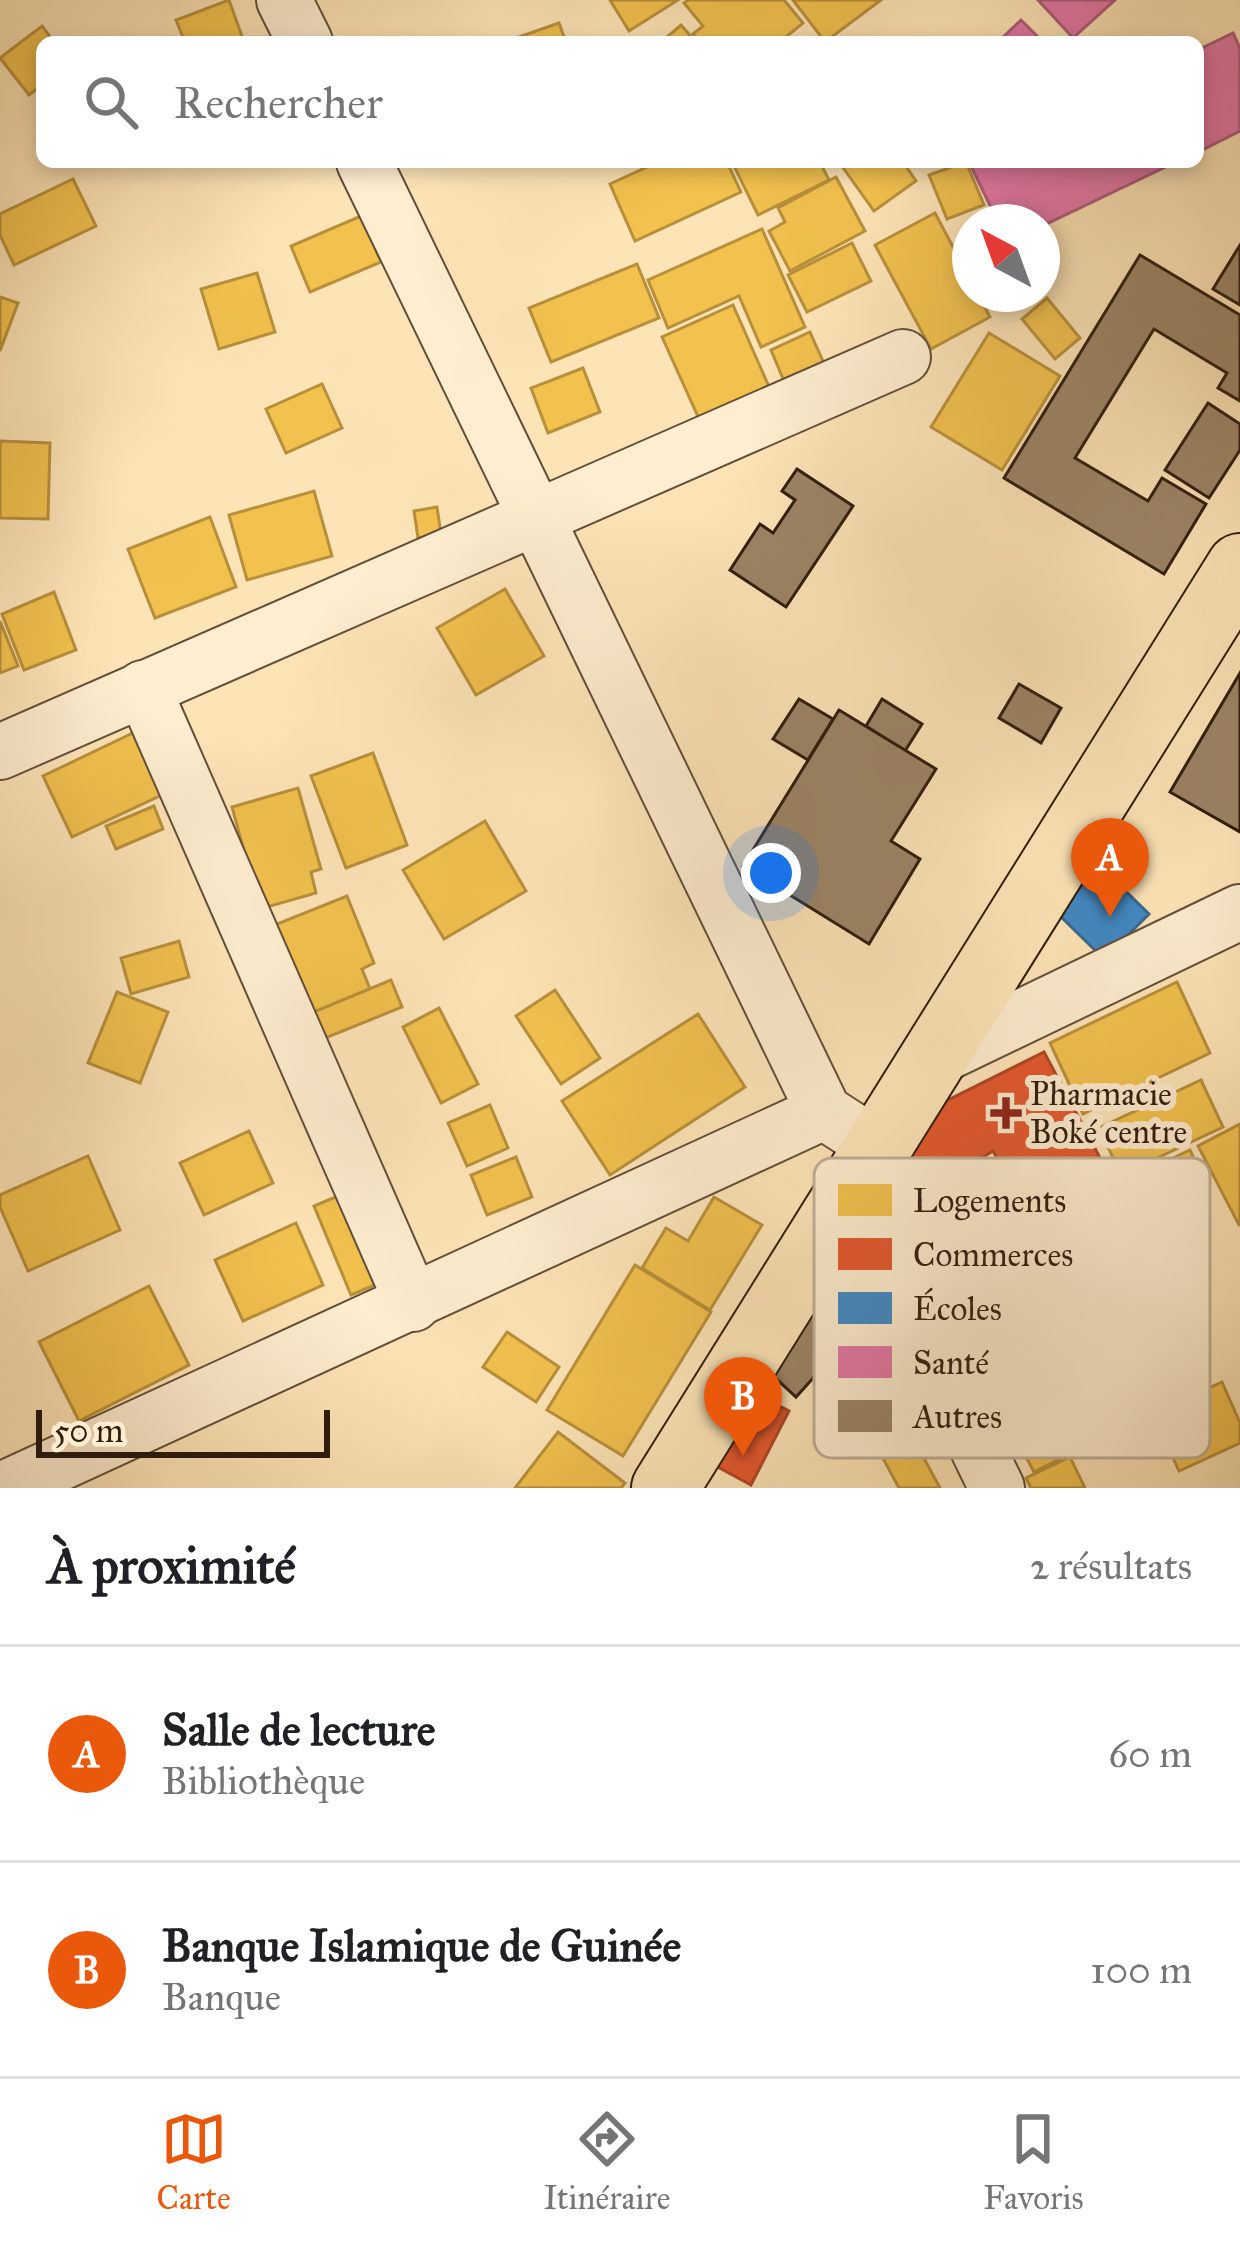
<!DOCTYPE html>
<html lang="fr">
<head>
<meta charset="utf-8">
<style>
	:root { --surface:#fff; --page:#f6f6f6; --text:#202124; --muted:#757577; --line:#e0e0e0; --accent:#ea580c }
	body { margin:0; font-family:"IM FELL Great Primer",serif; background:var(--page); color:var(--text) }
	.compass { position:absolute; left:952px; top:204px; width:108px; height:108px; border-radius:50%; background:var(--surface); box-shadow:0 6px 18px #0003; rotate:319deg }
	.scale { position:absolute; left:36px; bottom:30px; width:294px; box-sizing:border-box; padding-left:12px; border:6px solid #301d0e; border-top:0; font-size:33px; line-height:42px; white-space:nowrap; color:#301d0e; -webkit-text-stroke:9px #feedd0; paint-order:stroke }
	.you { position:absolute; left:771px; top:873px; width:42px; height:42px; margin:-30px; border:9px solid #fff; border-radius:50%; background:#1a73e8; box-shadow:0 0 0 18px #1a73e833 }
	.badge { display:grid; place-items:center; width:78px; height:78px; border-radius:50%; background:var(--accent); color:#fff; font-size:39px; font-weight:700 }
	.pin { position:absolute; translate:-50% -99px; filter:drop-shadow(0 3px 6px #0008) }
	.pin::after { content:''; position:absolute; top:63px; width:42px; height:36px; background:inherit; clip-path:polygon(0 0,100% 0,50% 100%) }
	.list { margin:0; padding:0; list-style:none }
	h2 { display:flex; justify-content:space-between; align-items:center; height:156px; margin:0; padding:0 48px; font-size:51px }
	h2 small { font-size:39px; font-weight:400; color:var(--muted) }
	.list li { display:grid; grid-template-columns:78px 1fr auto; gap:36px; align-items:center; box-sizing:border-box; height:216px; padding:0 48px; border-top:3px solid var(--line) }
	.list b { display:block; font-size:45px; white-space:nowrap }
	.list p { margin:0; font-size:39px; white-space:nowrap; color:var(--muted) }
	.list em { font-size:39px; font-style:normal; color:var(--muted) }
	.icon { flex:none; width:66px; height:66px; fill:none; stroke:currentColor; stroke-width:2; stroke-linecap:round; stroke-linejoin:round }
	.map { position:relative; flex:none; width:1240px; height:1488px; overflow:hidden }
	.search { position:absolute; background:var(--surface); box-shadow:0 6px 18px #0003; left:36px; right:36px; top:36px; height:132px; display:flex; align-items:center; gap:30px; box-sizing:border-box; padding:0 42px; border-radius:18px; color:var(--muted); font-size:45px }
	.sheet { height:588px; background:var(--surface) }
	nav { display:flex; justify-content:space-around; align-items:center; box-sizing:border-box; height:168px; border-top:3px solid var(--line); background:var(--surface); font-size:33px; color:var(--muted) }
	nav a { display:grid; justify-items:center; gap:6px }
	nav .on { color:var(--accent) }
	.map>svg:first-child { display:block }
</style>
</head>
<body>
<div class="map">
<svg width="1240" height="1488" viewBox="0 0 1240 1488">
	<rect width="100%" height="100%" fill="#fde4b7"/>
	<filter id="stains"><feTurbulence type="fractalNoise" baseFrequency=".00167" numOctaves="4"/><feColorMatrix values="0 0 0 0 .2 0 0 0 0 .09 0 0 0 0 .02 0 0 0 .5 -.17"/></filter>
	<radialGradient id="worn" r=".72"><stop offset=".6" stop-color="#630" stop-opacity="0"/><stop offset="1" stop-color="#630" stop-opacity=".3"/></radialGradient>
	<g fill="#f2c14e" stroke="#b8903b" stroke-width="3">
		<polygon points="229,0 244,42 185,42 176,20"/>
		<polygon points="610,0 678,0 629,31"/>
		<polygon points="688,0 784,0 803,23 780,42 700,42 693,34 703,26 684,3"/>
		<polygon points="793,0 881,0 825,42"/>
		<polygon points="559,23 566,42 505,42"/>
		<polygon points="681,25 696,42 661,42"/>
		<polygon points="42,26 54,42 42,42 42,85 29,95 0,58"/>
		<polygon points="658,162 727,162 741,192 635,241 610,184"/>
		<polygon points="732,162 820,162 829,180 758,215"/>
		<polygon points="839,162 903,162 916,181 874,211"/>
		<polygon points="966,162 984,205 947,219 929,175"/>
		<polygon points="836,177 865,231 790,271 769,231 785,222 778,208"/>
		<polygon points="73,179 96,226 14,265 0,235 0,214"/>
		<polygon points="935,213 970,279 970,294 978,294 990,317 931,349 875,245"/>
		<polygon points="361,216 381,262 310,292 291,246"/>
		<polygon points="762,229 805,327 761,347 739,296 668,328 648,280"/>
		<polygon points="852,243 871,281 807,312 788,275"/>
		<polygon points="637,264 659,318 551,362 529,308"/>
		<polygon points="257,273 275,332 219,349 201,289"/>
		<polygon points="0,297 18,303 0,351"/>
		<polygon points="1047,298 1080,338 1055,359 1022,319"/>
		<polygon points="733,305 770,389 700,421 662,337"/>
		<polygon points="810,332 826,368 786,386 771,350"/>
		<polygon points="989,333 1060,376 1002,470 931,427"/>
		<polygon points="583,368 600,412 548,433 531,388"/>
		<polygon points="322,384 342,428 286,453 266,409"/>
		<polygon points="0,441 50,443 48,519 0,518"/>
		<polygon points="314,491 332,556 247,580 229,515"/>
		<polygon points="437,507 441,534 418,538 414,511"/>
		<polygon points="210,517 236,587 155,618 128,549"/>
		<polygon points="505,589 544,656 476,695 437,628"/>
		<polygon points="54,592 76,650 24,670 2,614"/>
		<polygon points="0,621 18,666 0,673"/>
		<polygon points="137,731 166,793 72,837 43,776"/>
		<polygon points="373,753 407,845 346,868 311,776"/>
		<polygon points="298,788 321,869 311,872 316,893 260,909 232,807"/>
		<polygon points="154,806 163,829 116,849 106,826"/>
		<polygon points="485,821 526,891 444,939 403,870"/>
		<polygon points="347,896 374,963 362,969 370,989 302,1017 267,928"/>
		<polygon points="179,941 189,977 131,994 121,958"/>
		<polygon points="391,980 402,1007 313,1043 302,1017"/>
		<polygon points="1177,982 1210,1053 1083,1114 1050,1043"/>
		<polygon points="555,990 600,1058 561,1084 516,1016"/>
		<polygon points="117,992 168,1012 140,1083 88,1063"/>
		<polygon points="439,1008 478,1084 441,1103 403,1027"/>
		<polygon points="698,1014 745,1087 610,1175 562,1101"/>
		<polygon points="1201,1080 1223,1127 1121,1175 1099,1128"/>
		<polygon points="490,1105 508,1148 467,1166 448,1123"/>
		<polygon points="1240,1124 1240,1225 1239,1225 1198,1146"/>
		<polygon points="249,1131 273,1183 204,1215 180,1163"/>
		<polygon points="1190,1150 1204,1180 1144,1210 1129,1179"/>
		<polygon points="88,1156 120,1230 28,1271 0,1207 0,1195"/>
		<polygon points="516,1157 532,1197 487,1215 471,1175"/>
		<polygon points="347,1192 384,1281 351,1295 314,1206"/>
		<polygon points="714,1197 762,1225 710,1310 642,1268 666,1228 688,1241"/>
		<polygon points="296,1223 323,1285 243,1321 215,1260"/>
		<polygon points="635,1265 711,1312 623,1456 547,1410"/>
		<polygon points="149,1286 189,1365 79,1421 39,1342"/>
		<polygon points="507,1332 559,1367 536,1402 483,1367"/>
		<polygon points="1034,1347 1085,1446 1034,1472 983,1374"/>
		<polygon points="1222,1382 1240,1423 1240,1443 1179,1471 1153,1414"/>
		<polygon points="896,1406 940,1488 899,1488 864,1423"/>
		<polygon points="558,1432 625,1483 621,1488 515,1488"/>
		<polygon points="1070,1457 1085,1488 1031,1488 1026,1478"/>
	</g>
	<g fill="#e4572e" stroke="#ae4624" stroke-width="3">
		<polygon points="1044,1052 1099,1156 1019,1199 993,1151 972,1164 998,1223 931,1260 882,1174 896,1126"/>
		<polygon points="750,1391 789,1411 751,1485 712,1464"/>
	</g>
	<polygon fill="#3f88c5" stroke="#3a688e" stroke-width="3" points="1101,867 1149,914 1104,959 1056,912"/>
	<g fill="#e377a8" stroke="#ad5c7a" stroke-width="3">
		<polygon points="1038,0 1115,0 1073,38"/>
		<polygon points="1021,20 1043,42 998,42"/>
		<polygon points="1233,33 1240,48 1240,131 1198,152 1198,50"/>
		<polygon points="969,162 1176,162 1042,226 1042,222 998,222"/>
	</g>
	<g fill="#9b8466" stroke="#301d0e" stroke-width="3">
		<polygon points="1240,245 1240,305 1213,289"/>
		<polygon points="1140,255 1240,315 1240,401 1218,388 1227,373 1154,329 1075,458 1148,501 1162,478 1206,504 1164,574 1004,478"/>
		<polygon points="1208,403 1240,424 1240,450 1209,498 1165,470"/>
		<polygon points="797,469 853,506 786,607 730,570 760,524 773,533 795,500 782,491"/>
		<polygon points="1240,673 1240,832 1170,792"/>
		<polygon points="1019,684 1061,708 1041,743 999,718"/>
		<polygon points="799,699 833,719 808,760 773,739"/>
		<polygon points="882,699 922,724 905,751 866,726"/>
		<polygon points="839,710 936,769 891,841 920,859 869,944 743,866"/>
		<polygon points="822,1292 859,1327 796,1397 758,1362"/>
	</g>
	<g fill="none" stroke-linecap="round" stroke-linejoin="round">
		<defs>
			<g id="minor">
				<polyline points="284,0 305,42"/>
				<polyline points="364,162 824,1112 875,1145"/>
				<polyline points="143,688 413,1304"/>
				<polyline points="0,752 903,357"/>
				<polyline points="936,1058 1240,912"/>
				<polyline points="851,1188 997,1488"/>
				<polyline points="6,1488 824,1112"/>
			</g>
			<polyline id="highway" points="665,1488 1240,567"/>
		</defs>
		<use href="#minor" stroke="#634f38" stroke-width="58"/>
		<use href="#highway" stroke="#301d0e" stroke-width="70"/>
		<use href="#minor" stroke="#feedd0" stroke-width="54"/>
		<use href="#highway" stroke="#fde4b7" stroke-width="66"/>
	</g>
	<path fill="#8f2418" stroke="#feedd0" stroke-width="4.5" d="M1000 1095h12v12h12v12h-12v12h-12v-12h-12v-12h12z"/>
	<g text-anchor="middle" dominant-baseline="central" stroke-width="12" stroke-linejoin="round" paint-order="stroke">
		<g font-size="33" fill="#301d0e" stroke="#feedd0" text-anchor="start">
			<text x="1030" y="1094">Pharmacie<tspan x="1030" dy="38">Boké centre</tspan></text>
		</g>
	</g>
	<rect x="814" y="1158" width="396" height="300" rx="18" fill="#feedd0" stroke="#c0af96" stroke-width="3"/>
	<rect x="838" y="1184" width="54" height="32" fill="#f2c14e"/>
	<rect x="838" y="1238" width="54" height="32" fill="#e4572e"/>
	<rect x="838" y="1292" width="54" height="32" fill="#3f88c5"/>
	<rect x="838" y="1346" width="54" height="32" fill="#e377a8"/>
	<rect x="838" y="1400" width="54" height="32" fill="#9b8466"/>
	<g font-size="33" fill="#301d0e">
		<text x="913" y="1212">Logements</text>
		<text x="913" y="1266">Commerces</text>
		<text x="913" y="1320">Écoles</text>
		<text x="913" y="1374">Santé</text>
		<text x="913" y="1428">Autres</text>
	</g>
	<rect width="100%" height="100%" filter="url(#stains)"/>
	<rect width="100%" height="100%" fill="url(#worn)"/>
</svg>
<svg class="compass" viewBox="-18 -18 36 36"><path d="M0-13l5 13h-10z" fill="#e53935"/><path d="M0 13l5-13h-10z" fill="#757577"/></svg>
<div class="scale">50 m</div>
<div class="you"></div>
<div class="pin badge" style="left:1110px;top:917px">A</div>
<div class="pin badge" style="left:743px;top:1456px">B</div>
<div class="search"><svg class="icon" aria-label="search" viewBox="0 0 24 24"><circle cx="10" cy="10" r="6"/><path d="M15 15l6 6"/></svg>Rechercher</div>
</div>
<section class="sheet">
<h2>À proximité<small>2 résultats</small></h2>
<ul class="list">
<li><span class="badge">A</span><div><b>Salle de lecture</b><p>Bibliothèque</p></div><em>60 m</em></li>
<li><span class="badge">B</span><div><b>Banque Islamique de Guinée</b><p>Banque</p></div><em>100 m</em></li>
</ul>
</section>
<nav>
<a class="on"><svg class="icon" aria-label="map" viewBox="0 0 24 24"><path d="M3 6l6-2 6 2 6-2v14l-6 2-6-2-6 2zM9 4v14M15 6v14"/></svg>Carte</a>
<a><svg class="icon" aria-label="directions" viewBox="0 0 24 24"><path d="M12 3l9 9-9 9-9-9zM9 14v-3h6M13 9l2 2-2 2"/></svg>Itinéraire</a>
<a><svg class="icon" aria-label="saved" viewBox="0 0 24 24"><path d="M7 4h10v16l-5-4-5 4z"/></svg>Favoris</a>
</nav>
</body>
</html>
